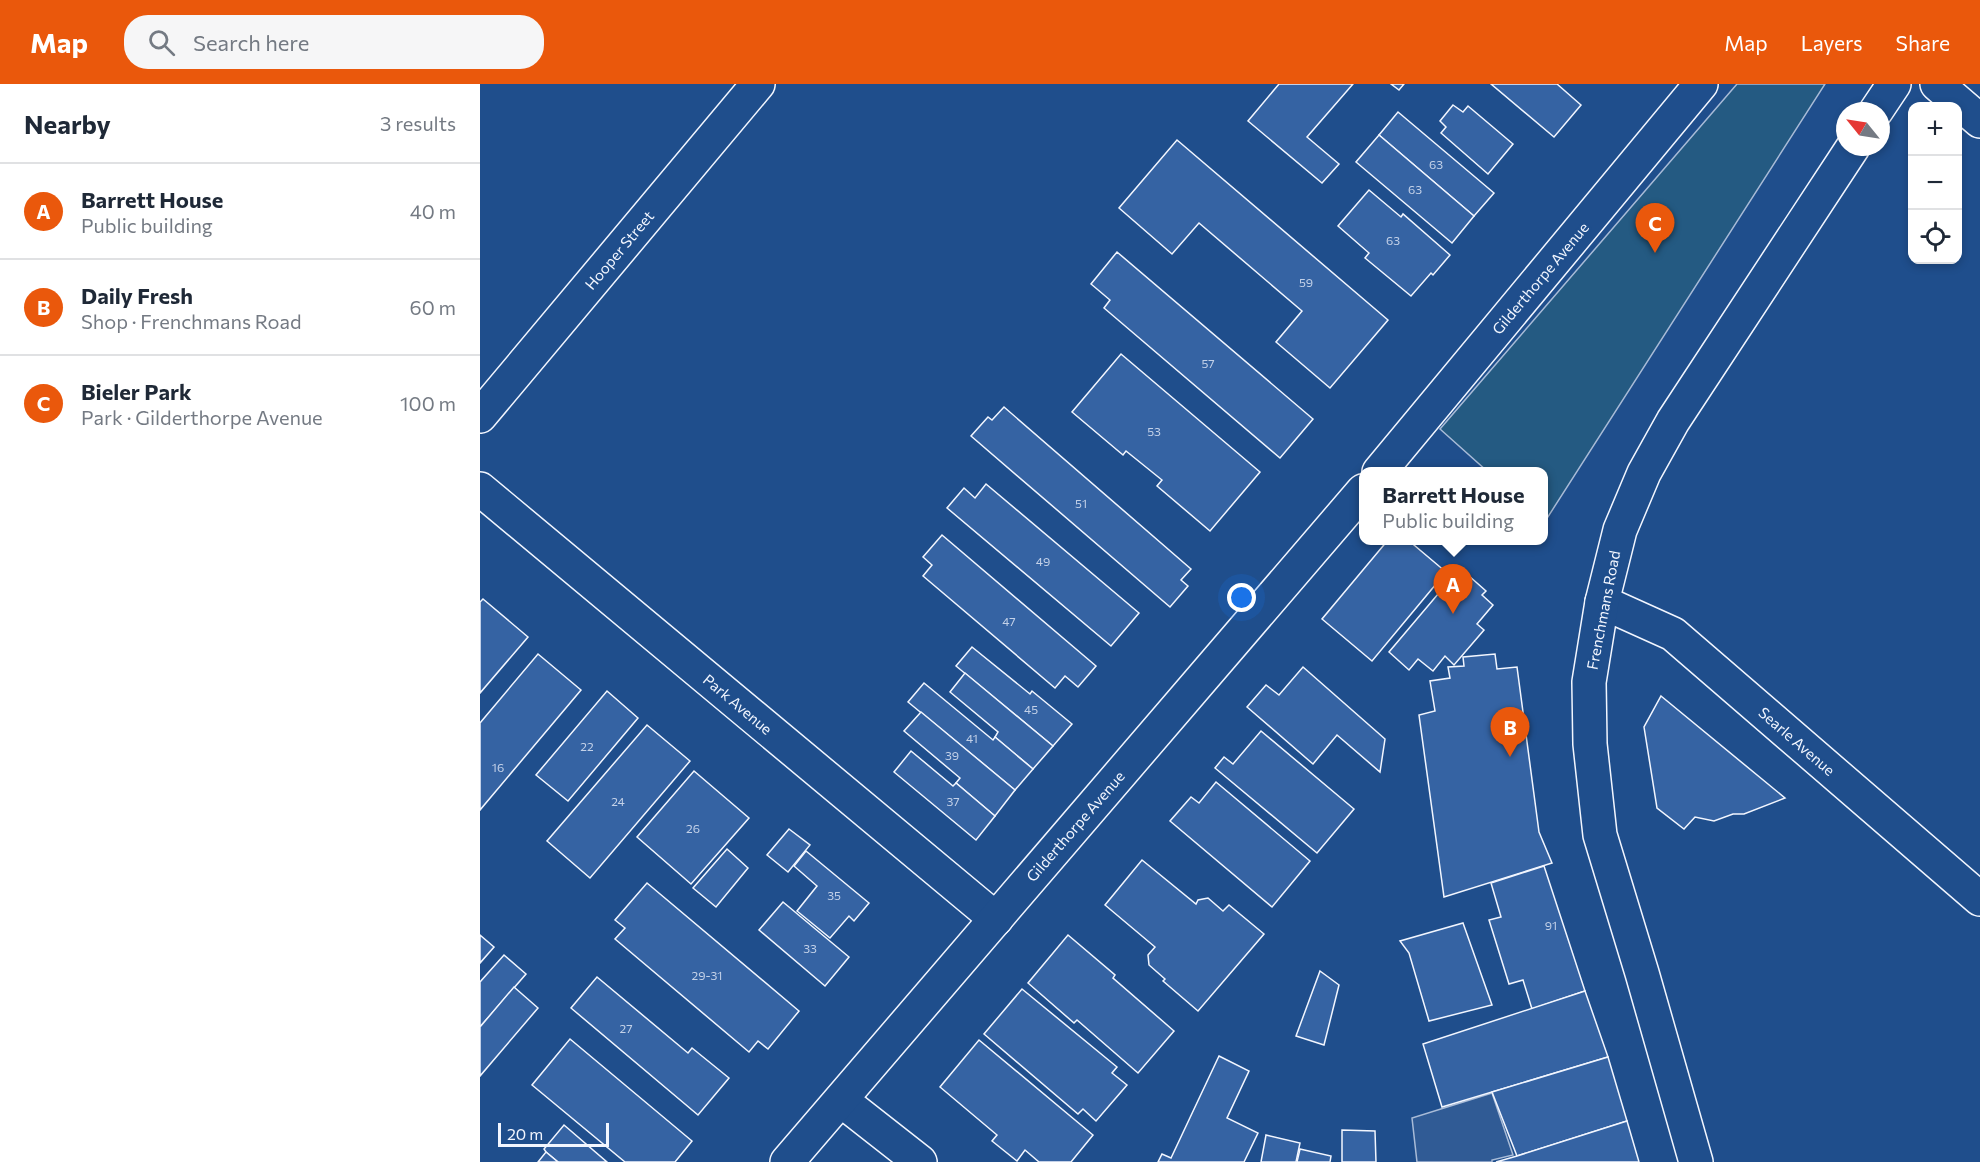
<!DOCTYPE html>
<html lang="en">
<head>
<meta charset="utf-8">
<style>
	:root { --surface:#fff; --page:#f6f6f7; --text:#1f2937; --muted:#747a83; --line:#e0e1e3; --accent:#ea580c }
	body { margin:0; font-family:Commissioner,sans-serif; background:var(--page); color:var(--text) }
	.controls { position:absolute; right:18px; top:18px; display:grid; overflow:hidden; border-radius:12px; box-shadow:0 3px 9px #0003 }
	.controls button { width:54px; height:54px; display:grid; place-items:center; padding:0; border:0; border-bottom:2px solid var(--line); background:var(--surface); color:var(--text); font:30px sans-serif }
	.compass { position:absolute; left:1356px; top:18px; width:54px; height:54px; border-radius:50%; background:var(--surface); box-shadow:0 3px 9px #0003; rotate:300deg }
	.scale { position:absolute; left:18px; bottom:15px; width:111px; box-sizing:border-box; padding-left:6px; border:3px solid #f2f6ff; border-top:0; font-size:16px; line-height:21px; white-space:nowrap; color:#f2f6ff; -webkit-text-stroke:4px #1f4e8c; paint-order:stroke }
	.you { position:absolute; left:762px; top:514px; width:21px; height:21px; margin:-15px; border:4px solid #fff; border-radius:50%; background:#1a73e8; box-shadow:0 0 0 9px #1a73e833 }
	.badge { display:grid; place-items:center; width:39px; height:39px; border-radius:50%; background:var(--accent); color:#fff; font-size:20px; font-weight:700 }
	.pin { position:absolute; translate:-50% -50px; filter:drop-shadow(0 2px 3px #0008) }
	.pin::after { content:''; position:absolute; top:32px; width:21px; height:18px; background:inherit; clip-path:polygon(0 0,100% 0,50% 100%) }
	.popup { position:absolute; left:879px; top:383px; width:189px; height:78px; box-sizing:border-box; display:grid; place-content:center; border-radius:12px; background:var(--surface); filter:drop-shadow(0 2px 4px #0005); font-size:20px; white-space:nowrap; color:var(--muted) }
	.popup b { font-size:22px; color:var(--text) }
	.popup::after { content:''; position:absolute; left:50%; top:100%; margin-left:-12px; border:12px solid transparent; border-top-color:var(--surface) }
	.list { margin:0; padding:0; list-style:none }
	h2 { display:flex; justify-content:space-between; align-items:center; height:78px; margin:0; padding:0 24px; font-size:26px }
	h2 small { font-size:20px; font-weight:400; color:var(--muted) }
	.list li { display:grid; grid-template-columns:39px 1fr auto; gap:18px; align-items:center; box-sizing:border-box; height:96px; padding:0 24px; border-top:2px solid var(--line) }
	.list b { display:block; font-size:22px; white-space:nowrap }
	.list p { margin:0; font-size:20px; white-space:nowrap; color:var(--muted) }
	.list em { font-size:20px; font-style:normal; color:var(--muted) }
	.icon { flex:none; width:33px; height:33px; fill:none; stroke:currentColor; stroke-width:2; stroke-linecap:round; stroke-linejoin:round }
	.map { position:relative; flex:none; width:1500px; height:1078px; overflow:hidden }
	header { display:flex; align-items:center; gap:36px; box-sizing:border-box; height:84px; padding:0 30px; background:var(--accent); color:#fff }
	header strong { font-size:28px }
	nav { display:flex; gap:33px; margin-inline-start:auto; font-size:21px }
	.search { width:420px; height:54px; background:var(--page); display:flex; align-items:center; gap:15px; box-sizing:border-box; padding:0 21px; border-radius:24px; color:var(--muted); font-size:22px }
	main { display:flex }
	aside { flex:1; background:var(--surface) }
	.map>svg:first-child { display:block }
</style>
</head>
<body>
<header>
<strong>Map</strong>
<div class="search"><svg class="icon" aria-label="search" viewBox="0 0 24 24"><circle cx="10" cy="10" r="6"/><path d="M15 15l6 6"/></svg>Search here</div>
<nav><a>Map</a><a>Layers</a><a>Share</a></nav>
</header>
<main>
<aside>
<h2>Nearby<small>3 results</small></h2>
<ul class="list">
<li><span class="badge">A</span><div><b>Barrett House</b><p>Public building</p></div><em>40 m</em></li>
<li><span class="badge">B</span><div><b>Daily Fresh</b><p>Shop · Frenchmans Road</p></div><em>60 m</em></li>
<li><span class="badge">C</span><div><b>Bieler Park</b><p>Park · Gilderthorpe Avenue</p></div><em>100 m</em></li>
</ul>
</aside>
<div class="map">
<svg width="1500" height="1078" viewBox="0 0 1500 1078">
	<rect width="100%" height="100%" fill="#1f4e8c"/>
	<polygon fill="#245a82" stroke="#a8bbd7" stroke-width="1.5" points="1257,0 1345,0 1064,439 1063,388 1007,387 960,345"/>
	<polygon fill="#305b95" stroke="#a8bbd7" stroke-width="1.5" points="1012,1009 1033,1071 1012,1076 1012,1078 937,1078 932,1034"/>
	<g fill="#3563a3" stroke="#f2f6ff" stroke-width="1.5">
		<polygon points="799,0 873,0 827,53 859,80 842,99 768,37"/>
		<polygon points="911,0 924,0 919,6"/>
		<polygon points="1011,0 1077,0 1101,21 1074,53"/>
		<polygon points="973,21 983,28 988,22 1033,60 1008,90 961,49 966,43 960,37"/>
		<polygon points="918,28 1014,109 994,132 899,51"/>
		<polygon points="899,51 994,132 972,159 876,78"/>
		<polygon points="697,56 908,236 850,304 796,258 822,227 719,139 692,170 639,124"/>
		<polygon points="889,106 921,133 923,130 970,171 953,191 951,189 931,212 885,174 889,169 858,142"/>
		<polygon points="637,168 833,335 800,374 624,224 630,216 611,200"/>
		<polygon points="641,270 780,388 730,447 677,402 682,396 646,367 643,371 592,328"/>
		<polygon points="524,323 711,485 701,496 708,502 690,523 491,352 508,333 512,336"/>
		<polygon points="506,400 659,529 631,562 467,424 484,404 495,414"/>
		<polygon points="462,451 616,582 598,603 585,592 575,604 443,492 452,481 443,473"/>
		<polygon points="908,456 928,456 966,488 892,577 842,535"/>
		<polygon points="980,484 1006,507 1002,511 1013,521 997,540 1004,546 974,581 965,572 953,587 938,575 929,586 909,568"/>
		<polygon points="3,515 48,553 0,609 0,518"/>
		<polygon points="492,563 550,610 552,607 592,640 573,662 476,582"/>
		<polygon points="58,570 101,606 0,726 0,639"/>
		<polygon points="1015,570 1017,585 1037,583 1059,748 1072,779 964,813 939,631 955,627 950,597 970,594 968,583 984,582 983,573"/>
		<polygon points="823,583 905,655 900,688 857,651 833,680 767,623 786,601 799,611"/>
		<polygon points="485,589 573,662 553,685 515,653 518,648 470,608"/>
		<polygon points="444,599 513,656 515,653 553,685 535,706 428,618"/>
		<polygon points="127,607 158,634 88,717 56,691"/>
		<polygon points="1181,612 1305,714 1264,730 1253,730 1234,737 1215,733 1204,745 1177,724 1164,643"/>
		<polygon points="441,628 535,706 515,732 476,699 480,694 424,647"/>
		<polygon points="167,641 210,677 110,794 67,757"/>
		<polygon points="781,647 874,725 837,769 735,684 744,673 753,680"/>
		<polygon points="431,667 473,702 476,699 515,732 496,756 414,688"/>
		<polygon points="214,687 269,734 211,800 157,753"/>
		<polygon points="736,698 830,777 792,823 690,737 711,713 719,719"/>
		<polygon points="309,745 330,761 308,788 287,771"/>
		<polygon points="247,765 268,784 236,823 213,804"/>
		<polygon points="326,767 389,819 374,837 369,832 350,854 317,827 337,802 314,782"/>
		<polygon points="662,776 716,820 718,816 728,814 743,827 749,821 784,850 718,927 683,897 685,895 669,881 668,871 675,863 625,821"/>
		<polygon points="1064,782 1105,907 1052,925 1043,896 1029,900 1009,836 1021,833 1011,799"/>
		<polygon points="167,799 319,927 288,965 278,957 269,968 135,855 145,844 135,836"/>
		<polygon points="303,818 369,873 345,902 279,846"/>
		<polygon points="983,839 1012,921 949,937 929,869 920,857"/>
		<polygon points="0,851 14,863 0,879"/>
		<polygon points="588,851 635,891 633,894 694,947 658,989 597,936 594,939 548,899"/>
		<polygon points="24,871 46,890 0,943 0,898"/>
		<polygon points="840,887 859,901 844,961 816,952"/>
		<polygon points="117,893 208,969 212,964 249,994 218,1031 91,924"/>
		<polygon points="34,903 58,924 0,992 0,943"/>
		<polygon points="542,905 637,983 632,989 647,1001 616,1037 603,1025 598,1030 504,950"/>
		<polygon points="1105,907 1128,973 962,1023 943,960"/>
		<polygon points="90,955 212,1057 195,1078 145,1078 52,1001"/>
		<polygon points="499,956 613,1051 591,1078 559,1078 545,1066 537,1077 512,1057 517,1051 460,1003"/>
		<polygon points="739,972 769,987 747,1034 778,1049 764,1078 678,1078 682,1070 691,1074"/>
		<polygon points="1128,973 1147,1037 1037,1072 1012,1008"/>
		<polygon points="1147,1037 1159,1078 1016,1078 1037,1072"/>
		<polygon points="84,1041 127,1078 78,1078 66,1068 64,1065"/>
		<polygon points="862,1046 895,1047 896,1078 862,1078"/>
		<polygon points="786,1051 820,1059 816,1078 781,1078"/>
		<polygon points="820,1065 851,1072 850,1078 817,1078"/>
		<polygon points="66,1068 78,1078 58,1078"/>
	</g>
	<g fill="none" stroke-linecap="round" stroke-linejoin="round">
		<defs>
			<g id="minor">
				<polyline points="1457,0 1500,37"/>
				<polyline points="0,332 278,0"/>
				<polyline points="899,388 1221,0"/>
				<polyline points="0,405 516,835"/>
				<polyline points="1122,518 1193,550 1500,815"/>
				<polyline points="361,1016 440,1078"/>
				<polyline points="307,1078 883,407"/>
			</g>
			<g id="primary">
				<polyline points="1396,27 1414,0"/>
				<polyline points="1216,1078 1162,889 1120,751 1110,660 1109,598 1122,518 1140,446 1164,389 1193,337 1373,63"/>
			</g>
		</defs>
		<use href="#minor" stroke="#f2f6ff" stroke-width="36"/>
		<use href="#primary" stroke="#f2f6ff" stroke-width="36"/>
		<use href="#minor" stroke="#1f4e8c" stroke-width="33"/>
		<use href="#primary" stroke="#1f4e8c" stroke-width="33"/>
	</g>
	<g text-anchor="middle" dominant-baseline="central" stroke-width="4.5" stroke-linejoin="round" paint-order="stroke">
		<g font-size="12" fill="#c3d1e8">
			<text x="956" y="80">63</text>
			<text x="935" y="105">63</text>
			<text x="913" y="156">63</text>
			<text x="826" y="198">59</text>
			<text x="728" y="279">57</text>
			<text x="674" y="347">53</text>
			<text x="601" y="419">51</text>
			<text x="563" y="477">49</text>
			<text x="529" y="537">47</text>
			<text x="551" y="625">45</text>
			<text x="492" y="654">41</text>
			<text x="107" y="662">22</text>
			<text x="472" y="671">39</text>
			<text x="18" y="683">16</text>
			<text x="138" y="717">24</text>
			<text x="473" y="717">37</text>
			<text x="213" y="744">26</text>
			<text x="354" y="811">35</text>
			<text x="1071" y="841">91</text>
			<text x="330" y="864">33</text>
			<text x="227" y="891">29-31</text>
			<text x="146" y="944">27</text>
		</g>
		<g font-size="15" fill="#f2f6ff" stroke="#1f4e8c">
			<text transform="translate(139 166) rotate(-50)">Hooper Street</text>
			<text transform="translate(1060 194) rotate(-50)">Gilderthorpe Avenue</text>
			<text transform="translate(1123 526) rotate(-79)">Frenchmans Road</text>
			<text transform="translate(258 620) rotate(40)">Park Avenue</text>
			<text transform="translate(1317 657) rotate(41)">Searle Avenue</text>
			<text transform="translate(595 742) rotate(-49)">Gilderthorpe Avenue</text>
		</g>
	</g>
</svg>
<div class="controls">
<button>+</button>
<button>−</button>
<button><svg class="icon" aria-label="locate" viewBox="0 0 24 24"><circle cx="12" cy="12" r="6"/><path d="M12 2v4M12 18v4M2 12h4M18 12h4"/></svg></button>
</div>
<svg class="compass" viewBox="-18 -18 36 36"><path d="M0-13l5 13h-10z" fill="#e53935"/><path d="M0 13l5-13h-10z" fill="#747a83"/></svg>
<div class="scale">20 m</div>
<div class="you"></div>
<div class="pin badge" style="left:973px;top:530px">A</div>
<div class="popup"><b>Barrett House</b>Public building</div>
<div class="pin badge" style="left:1030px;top:673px">B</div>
<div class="pin badge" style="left:1175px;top:169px">C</div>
</div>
</main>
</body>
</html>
